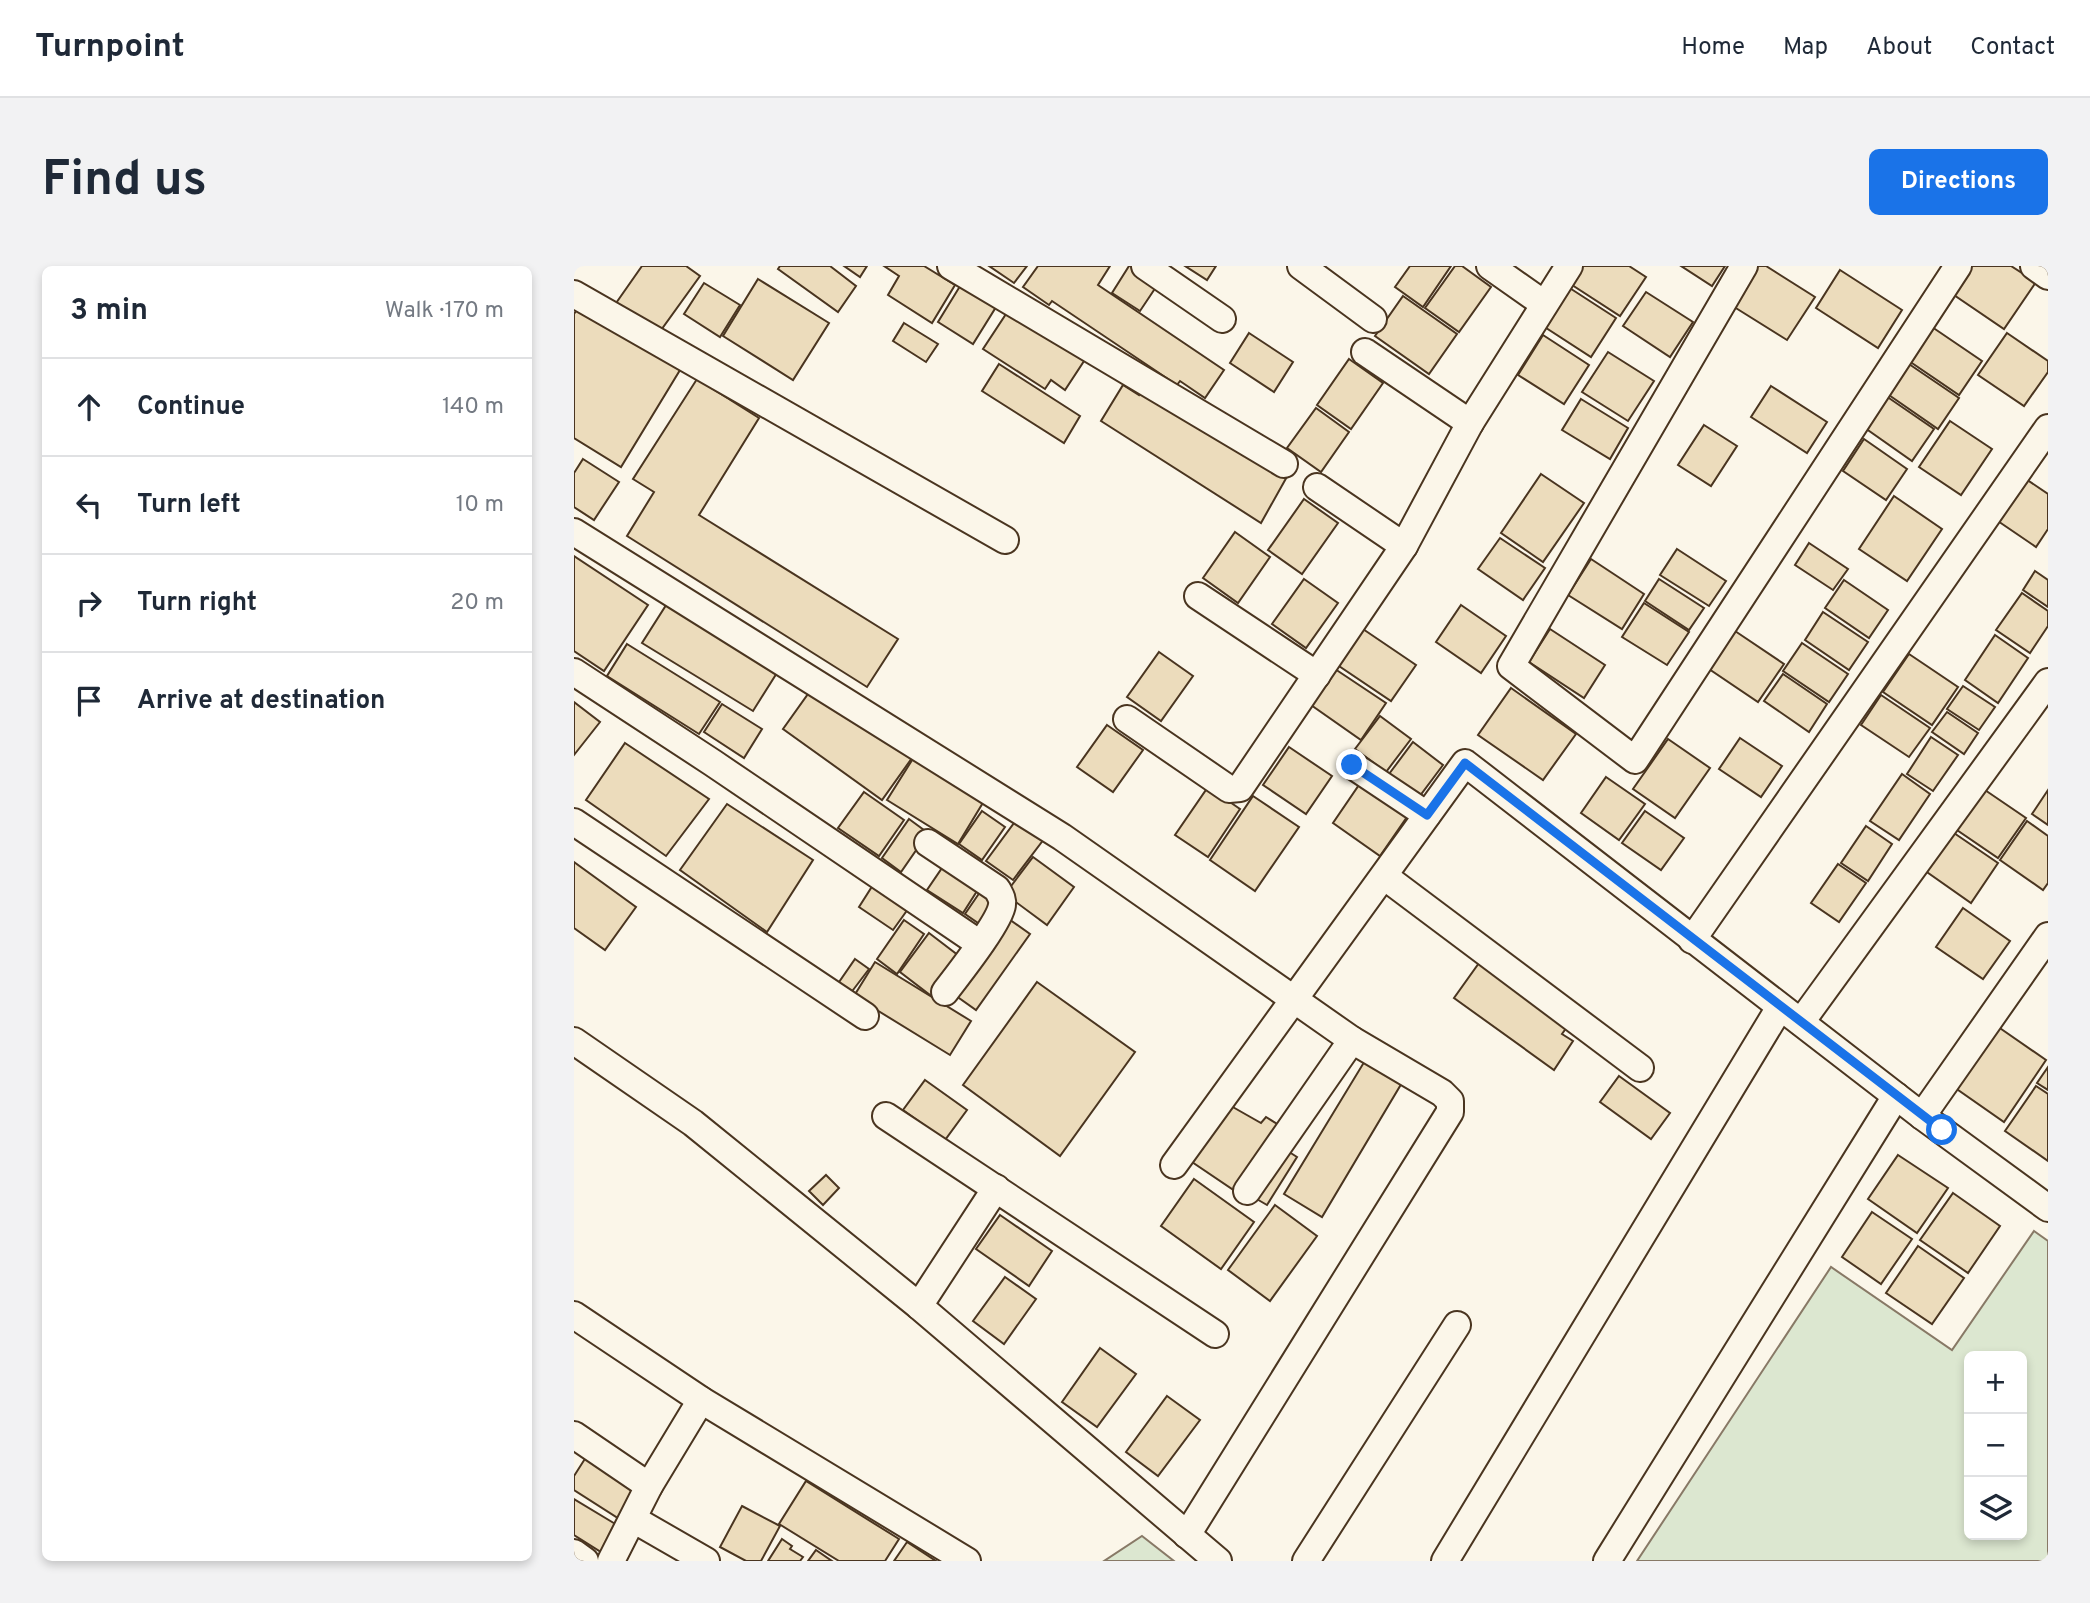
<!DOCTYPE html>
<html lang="en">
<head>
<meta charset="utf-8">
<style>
	:root { --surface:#fff; --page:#f2f2f3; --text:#1f2937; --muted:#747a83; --line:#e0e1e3; --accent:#1a73e8 }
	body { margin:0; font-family:Overpass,sans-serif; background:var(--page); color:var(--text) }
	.controls { position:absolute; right:21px; bottom:21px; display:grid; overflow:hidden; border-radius:10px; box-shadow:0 4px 10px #0003 }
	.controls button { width:63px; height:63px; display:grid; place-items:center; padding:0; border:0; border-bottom:2px solid var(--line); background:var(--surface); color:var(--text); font:35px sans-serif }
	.stop { position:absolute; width:21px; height:21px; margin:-16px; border:5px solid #1a73e8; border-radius:50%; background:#fff }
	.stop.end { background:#1a73e8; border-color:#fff; box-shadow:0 2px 7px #0008 }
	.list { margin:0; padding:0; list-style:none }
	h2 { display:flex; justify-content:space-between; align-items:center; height:91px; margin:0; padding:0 28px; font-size:30px }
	h2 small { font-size:23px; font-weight:400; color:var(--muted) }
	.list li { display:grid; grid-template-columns:46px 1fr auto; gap:21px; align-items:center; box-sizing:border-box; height:98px; padding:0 28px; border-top:2px solid var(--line) }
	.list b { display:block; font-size:26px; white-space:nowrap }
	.list em { font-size:23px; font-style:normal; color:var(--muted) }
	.icon { flex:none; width:38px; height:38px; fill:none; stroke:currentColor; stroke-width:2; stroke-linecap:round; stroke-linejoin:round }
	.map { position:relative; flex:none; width:1474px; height:1295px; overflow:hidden; border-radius:10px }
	header { display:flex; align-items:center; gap:42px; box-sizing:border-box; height:98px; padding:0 35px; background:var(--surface); border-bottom:2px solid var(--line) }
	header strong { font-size:33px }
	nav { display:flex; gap:38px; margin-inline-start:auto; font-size:24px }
	.intro { display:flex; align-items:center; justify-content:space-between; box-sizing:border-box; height:168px; padding:0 42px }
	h1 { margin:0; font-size:49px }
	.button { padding:18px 32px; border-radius:10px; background:var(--accent); color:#fff; font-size:24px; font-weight:700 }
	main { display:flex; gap:42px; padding:0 42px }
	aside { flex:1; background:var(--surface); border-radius:10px; box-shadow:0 4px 10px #0003 }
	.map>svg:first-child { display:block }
</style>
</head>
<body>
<header>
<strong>Turnpoint</strong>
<nav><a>Home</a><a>Map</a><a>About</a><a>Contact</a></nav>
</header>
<div class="intro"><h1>Find us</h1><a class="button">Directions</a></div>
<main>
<aside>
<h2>3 min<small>Walk · 170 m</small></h2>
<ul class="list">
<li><svg class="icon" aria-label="ahead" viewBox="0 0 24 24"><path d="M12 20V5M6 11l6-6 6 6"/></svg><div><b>Continue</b></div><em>140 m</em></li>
<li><svg class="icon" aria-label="left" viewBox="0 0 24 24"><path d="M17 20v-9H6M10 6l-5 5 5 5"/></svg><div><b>Turn left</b></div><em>10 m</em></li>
<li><svg class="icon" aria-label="right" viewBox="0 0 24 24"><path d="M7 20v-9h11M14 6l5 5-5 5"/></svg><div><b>Turn right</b></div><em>20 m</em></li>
<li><svg class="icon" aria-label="arrive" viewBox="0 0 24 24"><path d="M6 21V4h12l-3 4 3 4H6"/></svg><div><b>Arrive at destination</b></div></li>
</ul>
</aside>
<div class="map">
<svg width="1474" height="1295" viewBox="0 0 1474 1295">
	<rect width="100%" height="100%" fill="#fbf6e9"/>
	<g fill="#dce7d0" stroke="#887966" stroke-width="2" fill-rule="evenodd">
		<path d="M1460 965 1474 975V1295H1063L1257 1001 1378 1084ZM1448 1090V1269H1395V1090Z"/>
		<polygon points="568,1270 600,1295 530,1295"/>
	</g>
	<g fill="#ecdcbc" stroke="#4a3520" stroke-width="2">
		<polygon points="68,0 112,0 126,10 82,71 40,40"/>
		<polygon points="206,0 256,0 282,20 264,46 204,3"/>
		<polygon points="270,0 293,0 286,11"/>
		<polygon points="310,0 350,0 381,19 358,57 314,29 325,10"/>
		<polygon points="415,0 453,0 440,17"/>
		<polygon points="464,0 536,0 524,19 650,104 631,132 606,115 603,119 478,35 475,39 449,21"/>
		<polygon points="555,0 562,0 586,15 566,45 538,27"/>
		<polygon points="611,0 642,0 633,14"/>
		<polygon points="836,0 877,0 849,41 821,21"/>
		<polygon points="881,0 888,0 917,21 885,66 851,42"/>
		<polygon points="1006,0 1055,0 1072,11 1046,50 995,17"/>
		<polygon points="1107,0 1151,0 1138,20"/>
		<polygon points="1182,0 1192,0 1241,31 1213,74 1157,39"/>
		<polygon points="1396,0 1437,0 1462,16 1430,63 1377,27"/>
		<polygon points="1266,4 1328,44 1304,82 1242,42"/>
		<polygon points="391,12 427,33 399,78 364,56"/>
		<polygon points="184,13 255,57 219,114 149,70"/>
		<polygon points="130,17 166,39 146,71 110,48"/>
		<polygon points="991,19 1042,52 1017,91 966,58"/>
		<polygon points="1072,26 1119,56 1096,91 1049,60"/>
		<polygon points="829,30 883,68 855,108 801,70"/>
		<polygon points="4,42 106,104 47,201 0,172 0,48"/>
		<polygon points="436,42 512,92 491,124 477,114 471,123 409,83"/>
		<polygon points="330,57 364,78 352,96 319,75"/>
		<polygon points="1358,61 1408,95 1385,129 1335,95"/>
		<polygon points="675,67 719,96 700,126 656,97"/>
		<polygon points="1433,67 1474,95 1474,106 1450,140 1404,109"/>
		<polygon points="969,69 1015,99 990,138 944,109"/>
		<polygon points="1034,86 1080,115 1054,155 1008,126"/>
		<polygon points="775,93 809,117 777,163 743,139"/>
		<polygon points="1332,96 1385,132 1364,163 1312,127"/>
		<polygon points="425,98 506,150 490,177 408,125"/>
		<polygon points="123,113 185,152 125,249 324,373 293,421 53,270 80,226 59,213"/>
		<polygon points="549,119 565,129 570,120 715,207 687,257 527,155"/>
		<polygon points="1197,120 1253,156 1233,187 1177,151"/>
		<polygon points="1312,130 1360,163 1338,195 1291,162"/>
		<polygon points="1007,133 1054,162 1036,193 988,164"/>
		<polygon points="742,142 775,166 747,206 713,182"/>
		<polygon points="1376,155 1418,183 1387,229 1345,201"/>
		<polygon points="1130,159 1163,180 1137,220 1104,199"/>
		<polygon points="1290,173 1333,203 1312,234 1269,205"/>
		<polygon points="9,193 45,216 20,254 0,241 0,207"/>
		<polygon points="967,208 1010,237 969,296 927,267"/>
		<polygon points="1446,209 1474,228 1474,263 1462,281 1418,251"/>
		<polygon points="1320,230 1368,263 1333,315 1285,283"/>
		<polygon points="730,233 764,257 728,308 694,284"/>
		<polygon points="661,266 696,291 664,337 629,312"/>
		<polygon points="926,272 971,302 949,334 904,303"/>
		<polygon points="1235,277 1274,303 1259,324 1221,299"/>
		<polygon points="1103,283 1152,315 1135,340 1086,309"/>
		<polygon points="0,290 74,339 30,405 0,385"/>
		<polygon points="1017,293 1070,328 1048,363 994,329"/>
		<polygon points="1461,305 1474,314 1474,341 1449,324"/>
		<polygon points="730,313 764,337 732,382 698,358"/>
		<polygon points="1085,313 1130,342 1115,364 1071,335"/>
		<polygon points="1270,314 1314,344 1295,372 1251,342"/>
		<polygon points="1448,327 1474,345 1474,360 1456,387 1422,364"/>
		<polygon points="96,333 206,402 179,445 68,377"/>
		<polygon points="1070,337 1115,366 1093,399 1048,371"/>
		<polygon points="887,339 932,370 907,407 862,376"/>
		<polygon points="1249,346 1294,376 1275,404 1231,374"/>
		<polygon points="783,359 842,399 817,435 759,396"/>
		<polygon points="976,363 1031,399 1010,432 955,396"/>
		<polygon points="1161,365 1210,398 1184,436 1135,403"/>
		<polygon points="1421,369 1454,392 1424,437 1391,414"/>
		<polygon points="1228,377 1274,408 1255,436 1209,405"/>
		<polygon points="53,378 146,436 125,468 33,410"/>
		<polygon points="585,386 619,410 587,455 553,431"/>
		<polygon points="1335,388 1384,421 1358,459 1309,426"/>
		<polygon points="761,403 812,437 787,474 737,439"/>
		<polygon points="1209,408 1253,438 1235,466 1190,435"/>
		<polygon points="1389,420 1421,441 1405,464 1373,443"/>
		<polygon points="239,421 338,492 308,534 209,463"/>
		<polygon points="937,422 1002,468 969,514 904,469"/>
		<polygon points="1307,429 1356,462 1335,491 1287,459"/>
		<polygon points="0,436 26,456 0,489"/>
		<polygon points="148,438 188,463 170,492 130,466"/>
		<polygon points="1373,446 1404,467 1390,488 1358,466"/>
		<polygon points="806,450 837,473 812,506 781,483"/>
		<polygon points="533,459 569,484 539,526 503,501"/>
		<polygon points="1357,471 1384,489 1359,525 1333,508"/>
		<polygon points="1166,472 1208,500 1187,531 1145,503"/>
		<polygon points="1094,473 1136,502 1101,552 1059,523"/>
		<polygon points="839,476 869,499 845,531 815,508"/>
		<polygon points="51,477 135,533 92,590 12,534"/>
		<polygon points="715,481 758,510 732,548 689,519"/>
		<polygon points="340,491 410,535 384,578 313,534"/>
		<polygon points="1328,508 1356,528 1325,574 1296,555"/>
		<polygon points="1032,511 1071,538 1045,574 1007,547"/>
		<polygon points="787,516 835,548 806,590 759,557"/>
		<polygon points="634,521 666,543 634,591 601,569"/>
		<polygon points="1408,522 1452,552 1424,592 1380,562"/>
		<polygon points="1474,524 1474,559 1458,548"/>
		<polygon points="290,526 330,554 305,590 264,562"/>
		<polygon points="679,530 725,561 681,625 636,594"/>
		<polygon points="153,538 239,594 193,666 106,604"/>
		<polygon points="408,545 431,561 408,594 385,578"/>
		<polygon points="1071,545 1110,572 1087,604 1048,577"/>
		<polygon points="335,553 354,567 327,606 308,592"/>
		<polygon points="443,553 470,573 439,614 412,595"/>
		<polygon points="1453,555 1474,570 1474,617 1469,624 1426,594"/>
		<polygon points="1292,560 1318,578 1294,615 1267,597"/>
		<polygon points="1377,565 1424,597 1397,637 1350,604"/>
		<polygon points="459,591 500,621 473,659 431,628"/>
		<polygon points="0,596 62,641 31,684 0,662"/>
		<polygon points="1264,598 1292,617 1265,656 1237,637"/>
		<polygon points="368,602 403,625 389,647 353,624"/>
		<polygon points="299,619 334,643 319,664 285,641"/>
		<polygon points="406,626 423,637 407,659 391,648"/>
		<polygon points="1389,642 1436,675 1409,713 1362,681"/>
		<polygon points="432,651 456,668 402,744 378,727"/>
		<polygon points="330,654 350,668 323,708 303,693"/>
		<polygon points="355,667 389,693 360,732 326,706"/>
		<polygon points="910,690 993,761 988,768 999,775 980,804 880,732"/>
		<polygon points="281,693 295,703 276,728 263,719"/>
		<polygon points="301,696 397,755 376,789 280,730"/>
		<polygon points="463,716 561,786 486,890 389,819"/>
		<polygon points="1420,758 1472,794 1430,856 1377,819"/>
		<polygon points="792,793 829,815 748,951 710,928"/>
		<polygon points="1474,801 1474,824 1463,817"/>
		<polygon points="1045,810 1096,847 1077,873 1026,836"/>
		<polygon points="351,814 393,844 371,874 329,844"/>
		<polygon points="1462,820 1474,828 1474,895 1431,865"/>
		<polygon points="657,840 687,857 692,851 708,861 664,927 618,896"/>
		<polygon points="712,884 723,891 693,939 681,932"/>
		<polygon points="1324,889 1374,922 1343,967 1294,933"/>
		<polygon points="252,909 265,922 249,939 235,925"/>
		<polygon points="620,913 680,956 647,1003 587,960"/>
		<polygon points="1379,927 1426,960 1394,1007 1346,974"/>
		<polygon points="701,939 743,970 696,1035 654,1004"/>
		<polygon points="1298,946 1338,973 1307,1018 1268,991"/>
		<polygon points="426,949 478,985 455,1020 402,983"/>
		<polygon points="1344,980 1390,1012 1358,1058 1312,1027"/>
		<polygon points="431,1011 462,1033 430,1078 399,1055"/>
		<polygon points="526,1082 562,1108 523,1161 488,1136"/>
		<polygon points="593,1130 626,1154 584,1210 552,1186"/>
		<polygon points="14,1188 68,1221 47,1254 0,1224 0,1210"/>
		<polygon points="232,1215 325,1273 311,1295 265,1295 205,1258"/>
		<polygon points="0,1233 43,1259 27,1286 0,1269"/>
		<polygon points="168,1240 206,1260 187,1295 172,1295 146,1281"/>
		<polygon points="208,1273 218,1280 216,1283 229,1291 226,1295 194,1295"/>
		<polygon points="333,1276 362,1295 320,1295"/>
		<polygon points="242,1284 258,1295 234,1295"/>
	</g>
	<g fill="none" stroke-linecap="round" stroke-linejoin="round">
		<defs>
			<g id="street">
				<polyline points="377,0 710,198"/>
				<polyline points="571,0 648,53"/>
				<polyline points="727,0 799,53"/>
				<polyline points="916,0 970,38"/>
				<polyline points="1170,0 937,400 1061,494 1384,0"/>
				<polyline points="1460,0 1474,10"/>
				<polyline points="0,28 431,274"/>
				<polyline points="791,86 896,157"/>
				<polyline points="743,221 830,280 896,157 995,0"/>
				<polyline points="0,266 488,571 778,774 673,925"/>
				<polyline points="624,330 743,409"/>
				<polyline points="0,406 139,497 406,678"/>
				<polyline points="553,453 655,523 666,522 830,280"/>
				<polyline points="778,499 853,549"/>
				<polyline points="0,556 291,750"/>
				<path d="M354 577 423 623C426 629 429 633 428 639 426 656 383 710 371 726"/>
				<polyline points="810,610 1066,802"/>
				<polyline points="1118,674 1474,162"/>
				<polyline points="1227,756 1474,416"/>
				<polyline points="0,775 119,857 345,1040 644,1295"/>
				<polyline points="312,850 641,1068"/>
				<polyline points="1348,850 1474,670"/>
				<polyline points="600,899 891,497 1348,850 1474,942"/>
				<polyline points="345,1040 422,922"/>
				<polyline points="0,1049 127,1134 393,1295"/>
				<polyline points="0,1169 75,1220"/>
				<polyline points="59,1253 132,1295"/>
				<polyline points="613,1269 876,846 876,835 868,827 778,774"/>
				<polyline points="0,1287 11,1295"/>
				<polyline points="37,1295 75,1220 127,1134"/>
				<polyline points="732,1295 883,1059"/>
				<polyline points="871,1295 1206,741"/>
				<polyline points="1033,1295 1322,830"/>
			</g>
		</defs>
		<use href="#street" stroke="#4a3520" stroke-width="30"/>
		<use href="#street" stroke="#fbf6e9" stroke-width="26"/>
	</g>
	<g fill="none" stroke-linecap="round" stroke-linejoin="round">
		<polyline stroke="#1a73e8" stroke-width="9" points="778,499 853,549 891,497 1368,864"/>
	</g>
</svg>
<div class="controls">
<button>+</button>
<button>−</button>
<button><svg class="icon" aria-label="layers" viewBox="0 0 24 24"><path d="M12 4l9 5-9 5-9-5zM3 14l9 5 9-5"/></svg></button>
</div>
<div class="stop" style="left:1368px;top:864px"></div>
<div class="stop end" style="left:778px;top:499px"></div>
</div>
</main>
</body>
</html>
